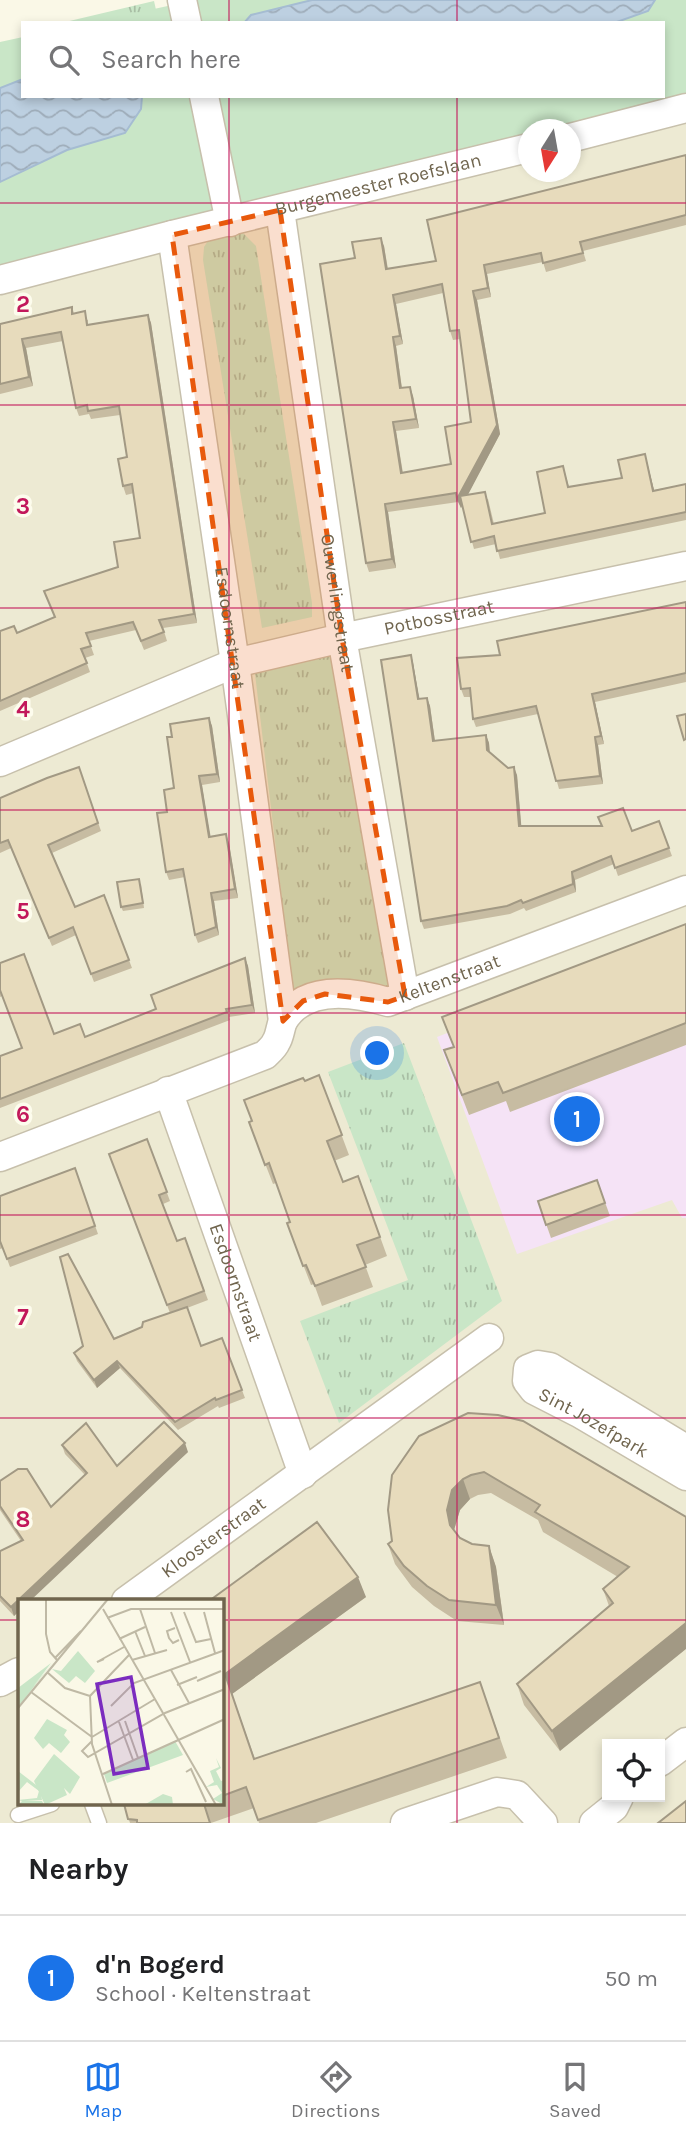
<!DOCTYPE html>
<html lang="en">
<head>
<meta charset="utf-8">
<style>
	:root { --surface:#fff; --page:#f6f6f6; --text:#202124; --muted:#757577; --line:#e0e0e0; --accent:#1a73e8 }
	body { margin:0; font-family:Karla,sans-serif; background:var(--page); color:var(--text) }
	.controls { position:absolute; right:21px; bottom:21px; display:grid; overflow:hidden; border-radius:0px; box-shadow:0 4px 10px #0003 }
	.controls button { width:63px; height:63px; display:grid; place-items:center; padding:0; border:0; border-bottom:2px solid var(--line); background:var(--surface); color:var(--text); font:35px sans-serif }
	.compass { position:absolute; left:518px; top:119px; width:63px; height:63px; border-radius:50%; background:var(--surface); box-shadow:0 4px 10px #0003; rotate:191deg }
	.you { position:absolute; left:378px; top:1054px; width:24px; height:24px; margin:-18px; border:5px solid #fff; border-radius:50%; background:#1a73e8; box-shadow:0 0 0 10px #1a73e833 }
	.badge { display:grid; place-items:center; width:46px; height:46px; border-radius:50%; background:var(--accent); color:#fff; font-size:23px; font-weight:700 }
	.pin { position:absolute; translate:-50% -50%; border:4px solid #fff; box-shadow:0 2px 7px #0006 }
	.list { margin:0; padding:0; list-style:none }
	h2 { display:flex; justify-content:space-between; align-items:center; height:91px; margin:0; padding:0 28px; font-size:30px }
	h2 small { font-size:23px; font-weight:400; color:var(--muted) }
	.list li { display:grid; grid-template-columns:46px 1fr auto; gap:21px; align-items:center; box-sizing:border-box; height:126px; padding:0 28px; border-top:2px solid var(--line) }
	.list b { display:block; font-size:26px; white-space:nowrap }
	.list p { margin:0; font-size:23px; white-space:nowrap; color:var(--muted) }
	.list em { font-size:23px; font-style:normal; color:var(--muted) }
	.icon { flex:none; width:38px; height:38px; fill:none; stroke:currentColor; stroke-width:2; stroke-linecap:round; stroke-linejoin:round }
	.map { position:relative; flex:none; width:686px; height:1823px; overflow:hidden }
	.search { position:absolute; background:var(--surface); box-shadow:0 4px 10px #0003; left:21px; right:21px; top:21px; height:77px; display:flex; align-items:center; gap:18px; box-sizing:border-box; padding:0 24px; border-radius:0px; color:var(--muted); font-size:26px }
	.sheet { height:217px; background:var(--surface) }
	nav { display:flex; justify-content:space-around; align-items:center; box-sizing:border-box; height:98px; border-top:2px solid var(--line); background:var(--surface); font-size:19px; color:var(--muted) }
	nav a { display:grid; justify-items:center; gap:4px }
	nav .on { color:var(--accent) }
	.map>svg:first-child { display:block }
</style>
</head>
<body>
<div class="map">
<svg width="686" height="1823" viewBox="0 0 686 1823">
	<defs>
		<pattern id="grass-tufts" width="24" height="20" patternUnits="userSpaceOnUse" patternTransform="scale(1.75)"><rect width="24" height="20" fill="#c9e6c7"/><path d="M3 7l-1-3M5 7V3M7 7l1-3M15 17l-1-3M17 17v-4M19 17l1-3" fill="none" stroke="#a8bea4"/></pattern>
		<pattern id="water-waves" width="16" height="10" patternUnits="userSpaceOnUse" patternTransform="scale(1.75)"><rect width="16" height="10" fill="#bdd0e1"/><path d="M0 5q4-4 8 0t8 0" fill="none" stroke="#9eacb9"/></pattern>
	</defs>
	<rect width="100%" height="100%" fill="#faf8e7"/>
	<path fill="#edead3" fill-rule="evenodd" d="M686 117V1823H0V281L528 155V172H570L571 145ZM19 1601H222V1804H19ZM607 1744H660V1797H607Z"/>
	<polygon fill="#f5e3f6" points="686,939 686,1218 682,1218 672,1200 517,1254 437,1037"/>
	<g fill="url(#grass-tufts)">
		<polygon points="154,1 159,23 61,23"/>
		<polygon points="233,230 243,233 256,246 312,603 312,617 262,628 203,260 204,247 211,236"/>
		<path d="M337 652 392 988C356 975 329 984 293 992L255 674 258 659Z"/>
		<polygon points="404,1043 502,1301 339,1423 300,1321 408,1280 328,1072"/>
	</g>
	<polygon fill="#c9e6c7" points="195,0 686,0 686,98 557,129 528,130 528,136 0,265 0,42 23,37 23,96 663,96 663,23 90,23"/>
	<g fill="url(#water-waves)" stroke="#a5bcd2" stroke-width="2">
		<polygon points="312,0 655,0 648,11 614,23 244,23 251,15"/>
		<polygon points="23,79 23,96 142,96 141,109 125,133 67,150 0,182 0,88"/>
	</g>
	<g fill="none" stroke-linecap="round" stroke-linejoin="round">
		<defs>
			<g id="lane">
				<polyline points="92,1804 99,1823"/>
				<polyline points="18,1815 52,1804"/>
			</g>
			<g id="street">
				<polyline points="182,0 187,23"/>
				<polyline points="204,96 230,222"/>
				<polyline points="570,138 686,108"/>
				<path id="s1" d="M280 210 342 638 405 996"/>
				<path id="s2" d="M172 235 235 663 283 1021"/>
				<path id="s3" d="M0 280 172 235 528 148"/>
				<path id="s4" d="M0 762 235 663 342 638 686 566"/>
				<path id="s5" d="M168 1091 303 1474"/>
				<path id="s6" d="M0 1157 265 1055C269 1051 274 1047 276 1042 280 1036 280 1028 283 1021 305 984 354 992 388 1002L686 890"/>
				<path id="s7" d="M686 1449 550 1367 538 1365 528 1369 527 1381 534 1390 579 1413 686 1476"/>
				<path id="s8" d="M126 1601 489 1338"/>
				<polyline points="0,1682 19,1672"/>
				<polyline points="660,1762 686,1742"/>
				<polyline points="405,1823 497,1792 517,1795 543,1823"/>
				<polyline points="594,1823 614,1807 619,1797"/>
			</g>
		</defs>
		<use href="#lane" stroke="#c7c0ac" stroke-width="17"/>
		<use href="#street" stroke="#c7c0ac" stroke-width="31"/>
		<use href="#lane" stroke="#fff" stroke-width="14"/>
		<use href="#street" stroke="#fff" stroke-width="28"/>
	</g>
	<g fill="#c7bca2" fill-rule="evenodd">
		<path d="M686 155V225L583 251 586 261 546 272 543 262 487 274 491 297 477 300 500 434 467 495 488 499 494 524 545 513 563 466 569 487 622 478 645 454 654 490 686 484V520L500 559 496 544 474 549 462 505 461 508 458 502 388 512 396 568 369 572 366 563 355 258 384 246 388 269 436 261ZM443 293 450 331 453 340 460 339 471 422 451 464 403 473 396 431 419 428 413 396 402 388 396 346 403 344 396 304Z"/>
		<polygon points="72,307 74,313 88,320 88,325 148,315 151,323 197,623 163,628 167,641 144,650 136,630 89,641 94,655 85,658 90,672 0,711 0,631 17,633 54,617 118,567 140,538 134,493 126,495 123,486 127,457 120,415 91,419 89,414 79,416 76,408 63,341 26,348 33,386 0,394 0,324"/>
		<polygon points="686,602 686,682 595,702 604,744 598,745 603,784 559,789 538,714 476,727 473,719 471,697 464,697 461,689 500,655"/>
		<polygon points="411,655 413,663 419,699 427,698 430,706 435,741 486,735 489,743 490,752 517,775 521,826 632,831 659,821 672,856 618,876 614,864 575,880 576,892 526,911 524,908 510,914 424,929 421,921"/>
		<polygon points="209,718 212,726 220,782 202,785 210,837 229,843 238,898 214,901 219,935 198,943 195,935 185,877 169,880 166,872 167,812 174,788 172,737"/>
		<polygon points="79,767 101,831 52,853 75,907 104,895 132,968 94,982 76,935 52,946 11,848 0,853 0,798"/>
		<polygon points="141,884 144,908 123,911 121,907"/>
		<polygon points="686,924 686,1045 510,1112 506,1101 469,1115 444,1050 454,1047"/>
		<polygon points="245,958 248,966 255,1013 229,1017 230,1020 0,1108 0,1056 22,1048 2,996 0,997 0,963 54,1034 85,1037 156,1009"/>
		<polygon points="319,1075 349,1155 334,1161 343,1182 358,1176 387,1256 365,1265 373,1287 322,1306 314,1284 311,1285 287,1223 290,1222 276,1183 273,1184 249,1122 305,1081"/>
		<polygon points="147,1139 170,1201 163,1204 177,1241 185,1238 208,1300 187,1308 201,1346 222,1338 245,1398 219,1408 218,1406 178,1430 120,1368 97,1388 77,1361 74,1353 142,1327 170,1313 109,1154"/>
		<polygon points="75,1168 98,1234 10,1267 3,1248 0,1249 0,1196"/>
		<polygon points="597,1180 610,1216 551,1238 538,1201"/>
		<polygon points="419,1436 686,1517 560,1751 524,1705 517,1684 609,1606 603,1589 618,1577 543,1532 538,1520 491,1493 478,1495 470,1499 460,1510 454,1530 460,1538 472,1544 489,1546 496,1567 504,1625 457,1621 434,1606 412,1587 395,1564 388,1544 392,1541"/>
		<polygon points="62,1445 117,1466 188,1452 19,1601 19,1611 14,1616 0,1601 0,1551 21,1541 0,1510 0,1481 51,1507 85,1475 65,1454"/>
		<polygon points="366,1597 232,1694 255,1759 480,1682 507,1758 316,1823 259,1823 254,1808 211,1823 130,1823 124,1804 222,1804 222,1601"/>
	</g>
	<g fill="#a29984">
		<polygon points="381,238 384,246 389,278 386,269"/>
		<polygon points="484,265 487,274 491,297 488,288"/>
		<polygon points="473,291 477,300 500,434 461,508 457,499 497,425"/>
		<polygon points="393,295 396,304 403,344 400,336"/>
		<polygon points="148,315 151,323 197,623 194,614"/>
		<polygon points="393,337 396,346 403,397 400,388"/>
		<polygon points="22,339 26,348 33,386 29,377"/>
		<polygon points="410,387 413,396 419,428 416,419"/>
		<polygon points="393,422 396,431 404,482 401,473"/>
		<polygon points="645,454 656,498 653,491"/>
		<polygon points="385,504 388,512 396,568 392,559"/>
		<polygon points="411,655 413,663 421,707 418,699"/>
		<polygon points="592,694 595,702 604,744 601,736"/>
		<polygon points="427,698 430,706 436,749 433,741"/>
		<polygon points="209,718 212,726 220,782 217,774"/>
		<polygon points="486,735 489,743 490,758 487,750"/>
		<polygon points="595,737 598,745 603,784 600,776"/>
		<polygon points="514,767 517,775 522,834 519,826"/>
		<polygon points="199,776 202,785 212,845 209,837"/>
		<polygon points="226,834 229,843 238,898 235,889"/>
		<polygon points="572,872 575,880 576,892 573,884"/>
		<polygon points="211,893 214,901 219,935 216,927"/>
		<polygon points="245,958 248,966 255,1013 252,1005"/>
		<polygon points="117,1361 120,1368 97,1388 94,1380"/>
		<polygon points="185,1443 188,1452 30,1601 19,1601 19,1611 14,1616 11,1607"/>
		<polygon points="463,1479 470,1499 460,1510 454,1530 450,1525 447,1510 452,1490"/>
		<polygon points="489,1546 496,1567 504,1625 496,1605"/>
		<polygon points="358,1577 366,1597 232,1694 225,1674"/>
		<polygon points="686,1623 686,1649 560,1751 552,1731"/>
	</g>
	<g fill="#e7dbbc" stroke="#a29984" stroke-width="2" fill-rule="evenodd">
		<path d="M686 155V215L580 242 583 253 543 263 541 253 484 265 488 288 473 291 497 425 457 499 456 493 385 504 392 559 366 563 320 264 355 258 352 242 381 238 386 269 436 261 427 220ZM442 284 450 331 459 330 471 422 445 427 451 464 401 473 393 422 416 419 410 387 400 388 393 337 400 336 393 295Z"/>
		<polygon points="72,307 72,314 85,311 87,325 148,315 194,614 159,620 164,632 141,641 133,622 86,633 91,646 81,649 87,663 0,701 0,631 14,626 17,633 55,617 44,591 118,567 114,542 140,538 132,484 123,486 118,459 127,457 119,406 88,411 87,405 76,408 61,332 22,339 29,377 0,384 0,324"/>
		<polygon points="645,454 653,491 686,484 686,512 497,551 494,536 471,542 460,496 485,492 492,524 545,513 537,472 563,466 568,487 622,478 618,460"/>
		<polygon points="686,602 686,673 592,694 601,736 595,737 600,776 556,781 536,706 473,719 470,688 461,689 457,658 500,655 497,641"/>
		<polygon points="411,655 418,699 427,698 433,741 486,735 487,750 508,768 514,767 519,826 602,826 598,817 623,808 632,831 659,821 669,848 615,868 611,856 572,872 573,884 523,903 521,900 507,906 421,921 381,660"/>
		<polygon points="686,714 686,739 684,740 677,716"/>
		<polygon points="209,718 217,774 199,776 209,837 226,834 235,889 211,893 216,927 195,935 183,869 166,872 157,813 167,812 164,790 174,788 167,737 172,737 170,724"/>
		<polygon points="79,767 98,823 48,845 75,907 104,895 129,960 91,974 73,927 49,938 8,840 0,843 0,798 47,778"/>
		<polygon points="139,879 143,903 121,907 117,882"/>
		<polygon points="686,924 686,1023 503,1093 498,1082 462,1095 444,1050 454,1047 442,1017"/>
		<polygon points="24,954 54,1034 80,1024 85,1037 156,1009 151,995 245,958 252,1005 226,1009 227,1012 0,1099 0,1056 22,1048 0,990 0,963"/>
		<polygon points="319,1075 342,1135 327,1141 343,1182 358,1176 380,1237 357,1245 366,1267 315,1286 306,1265 303,1266 287,1223 290,1222 269,1163 265,1165 249,1122 252,1121 244,1100 303,1078 305,1081"/>
		<polygon points="147,1139 167,1192 159,1195 177,1241 185,1238 204,1291 167,1305 109,1154"/>
		<polygon points="75,1168 95,1226 7,1259 0,1241 0,1196"/>
		<polygon points="597,1180 605,1203 546,1225 538,1201"/>
		<polygon points="68,1254 114,1339 142,1327 143,1322 187,1307 201,1346 222,1338 242,1390 216,1400 215,1398 175,1422 117,1361 94,1380 74,1353 83,1346 60,1257"/>
		<polygon points="468,1413 498,1415 523,1421 686,1517 686,1623 552,1731 517,1684 613,1603 603,1589 629,1567 535,1512 540,1505 484,1472 471,1475 463,1479 452,1490 447,1510 450,1525 460,1538 472,1544 489,1546 496,1605 449,1600 427,1586 404,1566 388,1544 392,1541 388,1510 392,1475 419,1436"/>
		<polygon points="164,1422 185,1443 11,1607 0,1596 0,1551 23,1540 0,1506 0,1481 18,1469 27,1469 51,1507 87,1473 62,1445 86,1423 117,1466"/>
		<polygon points="317,1522 358,1577 225,1674 254,1759 480,1682 499,1738 258,1820 246,1787 222,1796 222,1601 209,1601"/>
		<polygon points="686,1801 686,1823 658,1823"/>
		<polygon points="124,1804 204,1804 210,1823 137,1823 137,1820 128,1819"/>
	</g>
	<path fill="#e8590c" fill-opacity="0.2" stroke="#e8590c" stroke-width="5" stroke-dasharray="14 9" stroke-linejoin="round" d="M280 210 342 638 405 996 388 1002 325 994 303 1001 283 1021 172 235Z"/>
	<path fill="none" stroke="#c2185b" stroke-width="2" stroke-opacity="0.55" d="M229 0V23M457 0V23M229 96V1823M457 96V1823M0 203H686M0 405H686M0 608H686M0 810H686M0 1013H686M0 1215H686M0 1418H686M0 1620H19M222 1620H686"/>
	<g text-anchor="middle" dominant-baseline="central" stroke-width="7" stroke-linejoin="round" paint-order="stroke">
		<g font-size="19" fill="#70654e" stroke="#fdfced">
			<text stroke="none"><textPath href="#s3" startOffset="390">Burgemeester Roefslaan</textPath></text>
			<text stroke="none"><textPath href="#s1" startOffset="397">Ouwerlingstraat</textPath></text>
			<text stroke="none"><textPath href="#s4" startOffset="464">Potbosstraat</textPath></text>
			<text stroke="none"><textPath href="#s2" startOffset="397">Esdoornstraat</textPath></text>
			<text stroke="none"><textPath href="#s6" startOffset="504">Keltenstraat</textPath></text>
			<text stroke="none"><textPath href="#s5" startOffset="203">Esdoornstraat</textPath></text>
			<text stroke="none"><textPath href="#s7" startOffset="273">Sint Jozefpark</textPath></text>
			<text stroke="none"><textPath href="#s8" startOffset="108">Kloosterstraat</textPath></text>
		</g>
	</g>
	<g transform="translate(18 1599)">
		<rect width="206" height="206" fill="#faf8e7"/>
		<path d="M60 52 77 72 67 84 58 77 51 84 34 70 43 72ZM37 61 0 108V89L33 64 15 88ZM29 120 49 131 46 136 52 143 43 154 31 144 25 150 16 139ZM36 155 62 178 52 195 46 189 49 196 27 206 16 182ZM198 159 203 169 198 172 203 182 206 181V206L195 200 204 194 199 186 188 188 196 183 192 172 201 168ZM145 195 154 198 155 206H126Z" fill="#c9e6c7"/>
		<path d="M0 172 22 189 24 201 7 202H24L26 206H0L4 202 0 201 19 199 21 192 9 183 0 193Z" fill="#c9e6c7"/>
		<path d="M157 142 165 156 89 184 86 175Z" fill="#c9e6c7"/>
		<path fill="none" stroke="#bfb9a5" stroke-width="2" d="M28 0V35L32 53 39 61M85 10 198 206M122 10 137 54M153 13 172 63M166 13 178 43 193 40M186 13 197 54M89 19 113 10H207M157 29 149 32 151 39 155 44 161 41M117 32 127 57M101 40 127 28M37 59 63 32M86 60 79 63 106 48M114 61 149 51M153 71 171 104M29 73 47 89 72 97M179 82 203 72M159 86 179 78M13 93 74 138M93 107 116 84 207 51M0 109 90 0M107 122 120 159M101 123 115 161M74 138 137 100M74 142 64 152 70 158 147 114 207 90M168 173 173 170 188 203M85 175 207 120M94 206 74 145 72 97 111 56"/>
		<path fill="#7b2cbf" fill-opacity="0.15" stroke="#7b2cbf" stroke-width="3.5" d="M113 78 130 169 96 175 79 85Z"/>
		<rect width="206" height="206" fill="none" stroke="#70654e" stroke-width="3.5"/>
	</g>
	<g font-size="23" text-anchor="middle" font-weight="bold" fill="#c2185b" stroke="#fdfced" stroke-width="7" stroke-linejoin="round" paint-order="stroke">
		<text x="23" y="312">2</text>
		<text x="23" y="514">3</text>
		<text x="23" y="717">4</text>
		<text x="23" y="919">5</text>
		<text x="23" y="1122">6</text>
		<text x="23" y="1325">7</text>
		<text x="23" y="1527">8</text>
	</g>
</svg>
<div class="controls">
<button><svg class="icon" aria-label="locate" viewBox="0 0 24 24"><circle cx="12" cy="12" r="6"/><path d="M12 2v4M12 18v4M2 12h4M18 12h4"/></svg></button>
</div>
<svg class="compass" viewBox="-18 -18 36 36"><path d="M0-13l5 13h-10z" fill="#e53935"/><path d="M0 13l5-13h-10z" fill="#757577"/></svg>
<div class="you"></div>
<div class="pin badge" style="left:577px;top:1119px">1</div>
<div class="search"><svg class="icon" aria-label="search" viewBox="0 0 24 24"><circle cx="10" cy="10" r="6"/><path d="M15 15l6 6"/></svg>Search here</div>
</div>
<section class="sheet">
<h2>Nearby<small></small></h2>
<ul class="list">
<li><span class="badge">1</span><div><b>d'n Bogerd</b><p>School · Keltenstraat</p></div><em>50 m</em></li>
</ul>
</section>
<nav>
<a class="on"><svg class="icon" aria-label="map" viewBox="0 0 24 24"><path d="M3 6l6-2 6 2 6-2v14l-6 2-6-2-6 2zM9 4v14M15 6v14"/></svg>Map</a>
<a><svg class="icon" aria-label="directions" viewBox="0 0 24 24"><path d="M12 3l9 9-9 9-9-9zM9 14v-3h6M13 9l2 2-2 2"/></svg>Directions</a>
<a><svg class="icon" aria-label="saved" viewBox="0 0 24 24"><path d="M7 4h10v16l-5-4-5 4z"/></svg>Saved</a>
</nav>
</body>
</html>
